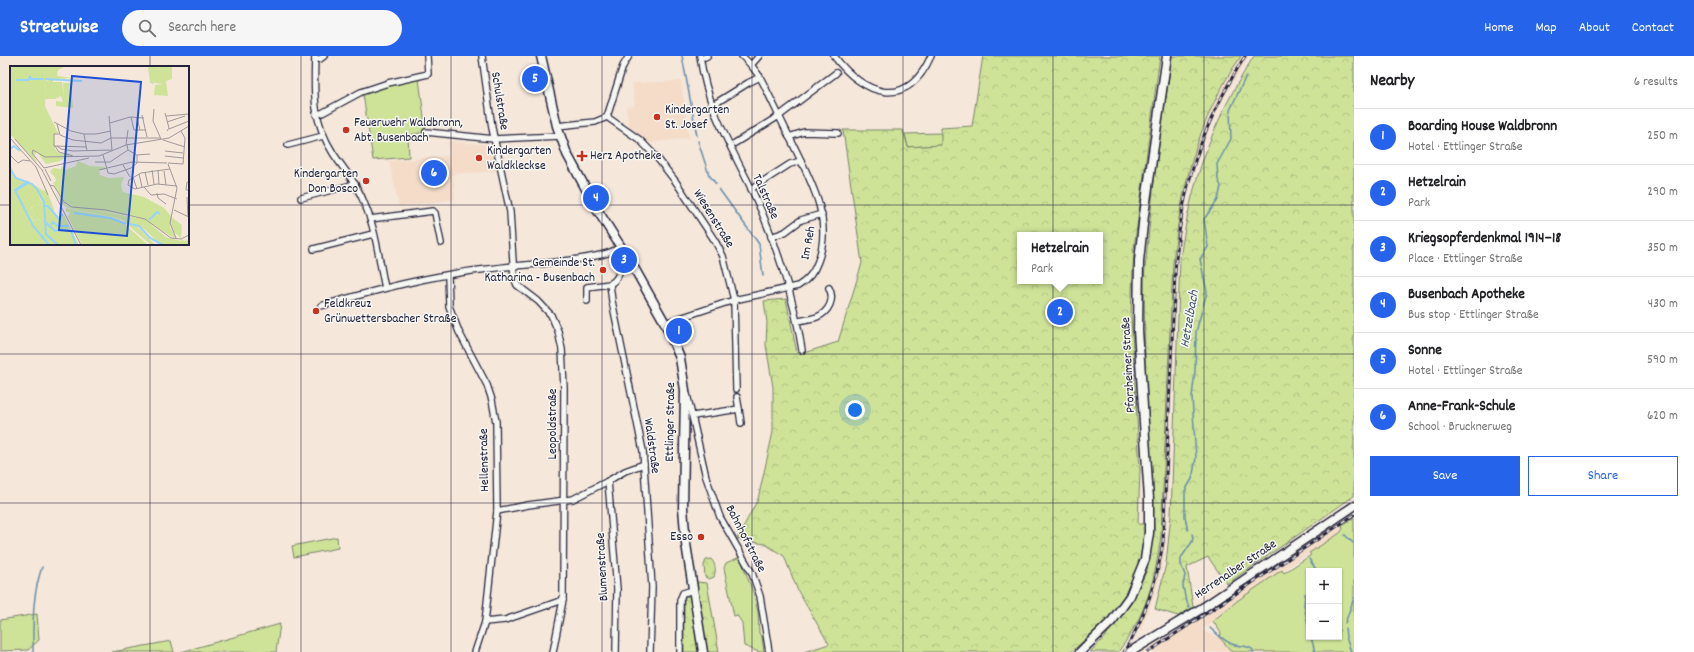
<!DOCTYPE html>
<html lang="en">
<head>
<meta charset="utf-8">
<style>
	:root { --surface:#fff; --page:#f6f6f6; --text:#202124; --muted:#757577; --line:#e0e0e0; --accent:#2563eb }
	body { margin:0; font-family:Dekko,sans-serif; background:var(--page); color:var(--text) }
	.controls { position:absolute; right:12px; bottom:12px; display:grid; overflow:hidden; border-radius:0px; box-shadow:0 1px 3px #0004 }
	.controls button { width:36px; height:36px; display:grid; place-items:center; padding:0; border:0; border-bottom:1px solid var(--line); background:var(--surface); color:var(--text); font:20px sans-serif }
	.you { position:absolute; left:855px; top:354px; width:14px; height:14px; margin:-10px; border:3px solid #fff; border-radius:50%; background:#1a73e8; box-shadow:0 0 0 6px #1a73e833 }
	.badge { display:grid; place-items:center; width:26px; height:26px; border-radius:50%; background:var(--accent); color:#fff; font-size:13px; font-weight:700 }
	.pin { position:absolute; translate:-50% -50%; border:2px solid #fff; box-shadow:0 1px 4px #0006 }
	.popup { position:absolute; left:1017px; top:176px; width:86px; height:52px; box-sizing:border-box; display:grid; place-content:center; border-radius:0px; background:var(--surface); filter:drop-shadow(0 1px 3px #0005); font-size:13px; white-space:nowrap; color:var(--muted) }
	.popup b { font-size:15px; color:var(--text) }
	.popup::after { content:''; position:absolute; left:50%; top:100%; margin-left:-8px; border:8px solid transparent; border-top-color:var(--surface) }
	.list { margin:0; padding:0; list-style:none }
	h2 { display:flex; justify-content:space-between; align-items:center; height:52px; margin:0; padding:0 16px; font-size:17px }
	h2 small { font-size:13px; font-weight:400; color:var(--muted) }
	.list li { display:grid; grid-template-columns:26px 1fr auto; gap:12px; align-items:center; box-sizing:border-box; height:56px; padding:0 16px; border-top:1px solid var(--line) }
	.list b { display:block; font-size:15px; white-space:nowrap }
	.list p { margin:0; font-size:13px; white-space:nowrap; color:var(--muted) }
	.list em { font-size:13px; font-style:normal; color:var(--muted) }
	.actions { display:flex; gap:8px; padding:12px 16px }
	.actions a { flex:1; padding:9px 0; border:1px solid var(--accent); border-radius:0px; text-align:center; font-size:14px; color:var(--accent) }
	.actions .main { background:var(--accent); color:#fff }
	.icon { flex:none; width:22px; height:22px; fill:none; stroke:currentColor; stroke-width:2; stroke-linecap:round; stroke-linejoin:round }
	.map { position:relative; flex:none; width:1354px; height:596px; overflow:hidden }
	header { display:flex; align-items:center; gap:24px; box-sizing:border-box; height:56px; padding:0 20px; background:var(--accent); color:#fff }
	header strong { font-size:19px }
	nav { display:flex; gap:22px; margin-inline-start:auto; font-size:14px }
	.search { width:280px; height:36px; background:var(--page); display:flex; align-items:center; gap:10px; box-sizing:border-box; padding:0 14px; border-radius:22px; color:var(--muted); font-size:15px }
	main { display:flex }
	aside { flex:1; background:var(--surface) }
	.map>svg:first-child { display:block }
</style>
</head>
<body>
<header>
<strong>Streetwise</strong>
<div class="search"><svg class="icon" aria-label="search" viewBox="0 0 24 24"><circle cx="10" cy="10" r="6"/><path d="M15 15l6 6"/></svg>Search here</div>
<nav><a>Home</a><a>Map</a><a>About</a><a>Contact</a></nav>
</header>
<main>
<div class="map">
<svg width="1354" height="596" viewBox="0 0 1354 596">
	<defs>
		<pattern id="forest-crowns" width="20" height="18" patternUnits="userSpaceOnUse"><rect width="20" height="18" fill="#cee398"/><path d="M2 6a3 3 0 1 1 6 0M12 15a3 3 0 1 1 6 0" fill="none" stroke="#b1c284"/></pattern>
	</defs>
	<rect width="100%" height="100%" fill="#f5e7da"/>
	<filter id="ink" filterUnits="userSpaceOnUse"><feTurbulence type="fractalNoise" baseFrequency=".025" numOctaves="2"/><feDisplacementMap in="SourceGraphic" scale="8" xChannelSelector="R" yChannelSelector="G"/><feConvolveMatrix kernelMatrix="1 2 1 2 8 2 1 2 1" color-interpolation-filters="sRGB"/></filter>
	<g filter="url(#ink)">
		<g fill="#f4dcc9">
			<polygon points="1241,0 1249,0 1227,36 1211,67 1199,99 1187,136 1181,170 1177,206 1166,480 1163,506 1157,531 1150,551 1140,575 1135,572 1152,530 1158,505 1161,479 1173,206 1177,169 1183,136 1193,98 1221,34"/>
			<polygon points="681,25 689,82 647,87 629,71 626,51 635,50 632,27"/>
			<polygon points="448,85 492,89 499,115 453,118 455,143 399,151 389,105 449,100"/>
			<polygon points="1354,457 1354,462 1342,469 1343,473 1340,477 1237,545 1203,573 1206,577 1220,582 1232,596 1144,596"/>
		</g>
		<g fill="#cee398" stroke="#78826a" fill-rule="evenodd">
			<polygon points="419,23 426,76 408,79 409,101 373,104 363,38 387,29"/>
			<polygon points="941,77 942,89 908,91 905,78"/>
			<path d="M1354 462V596H1232L1220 582 1221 577 1213 565 1237 545 1282 514 1284 517 1311 499 1309 497 1340 477 1343 473 1342 469ZM1309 515H1339V581H1309Z"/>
			<polygon points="337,481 338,492 294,501 292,490"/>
			<polygon points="740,501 754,539 758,556 759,577 762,581 764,596 759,596 744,590 742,567 737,559 734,560 724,512 726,507"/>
			<polygon points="37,558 39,584 28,594 0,595 0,564"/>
			<polygon points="280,568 276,596 181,596"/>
			<polygon points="171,585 174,596 112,596"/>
		</g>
		<g fill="url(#forest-crowns)" stroke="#78826a" fill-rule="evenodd">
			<path d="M983 0H1160L1134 192 1131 258 1140 414 1138 468H1145L1141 500 1128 534 1107 564 1071 596H804L829 588 798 535 784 500 765 488 737 483 758 443 773 376V331L766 289 767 266 764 245 786 243 797 297 807 296 838 286 862 207 843 74H903L908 91 941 89V72L972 70ZM1020 179H1100V225H1020Z"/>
			<path d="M1172 0H1241C1198 62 1181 132 1173 206L1161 479C1155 525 1146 559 1118 596H1090L1103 583 1130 549 1147 514 1154 474 1145 307 1144 222 1155 116Z"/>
			<path d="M1254 0H1354V440L1227 528 1208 501 1187 511 1193 551 1178 560 1155 553 1166 508 1171 459 1180 203C1191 125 1212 66 1254 0Z"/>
			<path d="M711 503C716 509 716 514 714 521L709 523 705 521 704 509 706 504Z"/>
			<polygon points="697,526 707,527 719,596 684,596 684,541 698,538"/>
		</g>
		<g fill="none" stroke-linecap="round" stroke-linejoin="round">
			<g stroke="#688dac" stroke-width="1.5">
				<polyline points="682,0 697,80"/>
				<polyline points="698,85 709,119 716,128"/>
				<polyline points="719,133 759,188 763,220"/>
				<polyline points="1188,474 1185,461 1185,435 1192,423 1196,402 1192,341 1195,315 1196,276 1207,236 1200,203 1208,191 1204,163 1218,144 1221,130 1218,124 1217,108 1231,83 1230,54 1246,20"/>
				<polyline points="1345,479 1353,487"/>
				<polyline points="1309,503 1317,515"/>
				<polyline points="1309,536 1305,538 1304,549 1309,573"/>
				<polyline points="1189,551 1185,541 1183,530 1185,519 1181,509 1181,502 1192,486 1193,482 1192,478"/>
				<polyline points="1345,567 1354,542"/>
				<path d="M1210 572C1217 578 1226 587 1235 589 1242 591 1247 589 1253 594V596"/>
				<polyline points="1345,572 1346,581 1351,596"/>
				<polyline points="1311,581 1315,596"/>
				<path d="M33 596C33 565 32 540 42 511"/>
			</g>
			<defs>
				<g id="street">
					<path d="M315 0C314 37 312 64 333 97 344 114 358 129 365 149 376 174 379 204 385 232"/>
					<polyline points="482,0 492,72 510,156 514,222 517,229 538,245 551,259 558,275 562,293 564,332 563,544 553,596"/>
					<path d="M700 0C707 51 729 87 751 132 774 180 794 241 802 294"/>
					<path d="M834 0C864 40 907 55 931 0"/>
					<polyline points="705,1 707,0"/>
					<polyline points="315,3 320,3 324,0"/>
					<polyline points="751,9 759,0"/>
					<polyline points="716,47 748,27 760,21"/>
					<polyline points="316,58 322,57 361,36 388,27 428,18 427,0"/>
					<polyline points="607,61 640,84 658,103 676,126 715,185 723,200 734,244 736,333"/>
					<polyline points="557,70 595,66 607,61 623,10 629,0"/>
					<polyline points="426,76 494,83 560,80"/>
					<polyline points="789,81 804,76 838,77"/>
					<polyline points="735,87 779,60 836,17"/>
					<polyline points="288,89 323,80"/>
					<polyline points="751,133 790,108 801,105"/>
					<polyline points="301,142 355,128"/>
					<polyline points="370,163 433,155 435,157 441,187"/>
					<polyline points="771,181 785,176 801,164 822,158"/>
					<polyline points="314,193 373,178"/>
					<path d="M615 194C620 207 624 220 610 228L612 245 643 395 652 531 650 596"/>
					<polyline points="448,219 449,250 459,276 487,329 492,344 496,366 497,455 485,566 475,596"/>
					<polyline points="587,245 587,231 610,228"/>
					<path d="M321 250C376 234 431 219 488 213 522 208 556 208 591 201 600 199 609 198 617 193"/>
					<path d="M798 265C804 264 811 263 817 261 829 256 835 243 829 232"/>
					<path d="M665 267 734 244 798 230C808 224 814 217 818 205 834 162 809 122 791 84 780 63 771 42 760 21L751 9 742 0"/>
					<polyline points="687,338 706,421 714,444 720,461 752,517 760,540 769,596"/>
					<polyline points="737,341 739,353"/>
					<polyline points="693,360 739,353 741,367"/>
					<polyline points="608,425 617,533 616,596"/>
					<polyline points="497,455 528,449 573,443 608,425 625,415 644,408"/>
					<polyline points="485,566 505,564 563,544"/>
					<polyline points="680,596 680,544 683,537 693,534"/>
				</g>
				<g id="secondary">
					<polyline points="541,0 557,70 567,98 598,155 633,210 665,267 680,302 685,334 683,452 686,488 703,596"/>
					<polyline points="1080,596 1112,565 1130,540 1145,503 1149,477 1149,443 1138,274 1139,205 1144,159 1167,0"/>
					<polyline points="1130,596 1204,551 1354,450"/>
				</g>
			</defs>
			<use href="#street" stroke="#22223b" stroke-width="8"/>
			<use href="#secondary" stroke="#22223b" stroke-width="11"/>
			<use href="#street" stroke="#f6f6f2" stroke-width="5.5"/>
			<use href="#secondary" stroke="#f6f6f2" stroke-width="8"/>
			<defs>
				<g id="rail">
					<path d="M1124 596C1145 561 1157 526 1163 486L1175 217C1180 133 1201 71 1245 0"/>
					<polyline points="1148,596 1354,459"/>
				</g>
			</defs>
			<use href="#rail" stroke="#22223b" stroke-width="3"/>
			<use href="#rail" stroke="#f6f6f2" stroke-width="1.5" stroke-dasharray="4.5" stroke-linecap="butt"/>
		</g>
	</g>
	<path fill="none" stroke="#22223b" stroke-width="1" stroke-opacity="0.55" d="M150 0V11M301 0V596M451 0V596M602 0V596M752 0V596M903 0V596M1053 0V596M1204 0V596M0 149H11M188 149H1354M150 188V596M0 298H1354M0 447H1354"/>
	<g fill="#c8321e" stroke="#f6f6f2" stroke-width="1.5">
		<circle cx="657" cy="61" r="4"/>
		<circle cx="346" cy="74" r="4"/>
		<path d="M580 94h4v4h4v4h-4v4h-4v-4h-4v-4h4z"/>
		<circle cx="479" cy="102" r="4"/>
		<circle cx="366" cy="125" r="4"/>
		<circle cx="603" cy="214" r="4"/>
		<circle cx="316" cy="255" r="4"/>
		<circle cx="701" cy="481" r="4"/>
	</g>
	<g text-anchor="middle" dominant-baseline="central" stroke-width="3" stroke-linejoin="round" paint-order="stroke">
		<g font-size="13" fill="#22223b" stroke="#f6f6f2">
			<text transform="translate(499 45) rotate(81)">Schulstraße</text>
			<text transform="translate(765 141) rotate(66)">Talstraße</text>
			<text transform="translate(713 163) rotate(58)">Wiesenstraße</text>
			<text transform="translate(809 187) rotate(-79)">Im Reh</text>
			<text transform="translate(1129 309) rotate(-93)">Pforzheimer Straße</text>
			<text transform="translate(671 366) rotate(-89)">Ettlinger Straße</text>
			<text transform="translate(553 368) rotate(-90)">Leopoldstraße</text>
			<text transform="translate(651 390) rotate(82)">Waldstraße</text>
			<text transform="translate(485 404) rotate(-91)">Hellenstraße</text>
			<text transform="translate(745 483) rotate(63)">Bahnhofstraße</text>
			<text transform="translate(603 511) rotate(-93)">Blumenstraße</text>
			<text transform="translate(1236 514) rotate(-34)">Herrenalber Straße</text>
		</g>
		<g font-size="13" fill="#22223b" stroke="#f6f6f2" text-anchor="start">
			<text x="665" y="54">Kindergarten<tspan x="665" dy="15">St. Josef</tspan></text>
			<text x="354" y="67">Feuerwehr Waldbronn,<tspan x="354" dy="15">Abt. Busenbach</tspan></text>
			<text x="487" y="95">Kindergarten<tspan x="487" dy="15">Waldkleckse</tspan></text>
			<text x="590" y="100">Herz Apotheke</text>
			<text x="358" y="118" text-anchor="end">Kindergarten<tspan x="358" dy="15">Don Bosco</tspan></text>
			<text x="595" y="207" text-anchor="end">Gemeinde St.<tspan x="595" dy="15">Katharina - Busenbach</tspan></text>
			<text x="324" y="248">Feldkreuz<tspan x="324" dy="15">Grünwettersbacher Straße</tspan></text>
			<text x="693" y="481" text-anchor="end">Esso</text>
		</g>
		<g font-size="14" font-style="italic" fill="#455873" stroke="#f6f6f2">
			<text transform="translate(1190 263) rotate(-80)">Hetzelbach</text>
		</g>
	</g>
	<g transform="translate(10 10)">
		<rect width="179" height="179" fill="#f5e7da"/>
		<path d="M30 0H56L48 4 47 11H44L35 8ZM138 0H146L149 3 147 0H162V13L156 15 158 30 144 29 145 19 154 18 145 17V14L144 18 140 17ZM43 13V16H52L54 31 53 17H61L63 42 46 40V35L53 36 51 30 45 33H35L36 15ZM29 122 34 125 36 123 44 143 43 146 49 151 54 149 69 179H46L29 153 23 155 21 151 25 149 21 141 30 138 28 131 37 141Z" fill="#cee398"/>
		<path d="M0 0H30L35 8 61 12 36 14 35 40 48 67 44 68 45 83 49 87 62 88 50 95 36 98 27 86 24 89 27 97 0 68ZM68 95 80 100 95 101V103L89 104 90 109 98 112 114 111 111 119 113 126 134 131 154 142 161 150 160 161 165 170 164 172 129 151 66 141 55 137 43 117 46 115 45 111 40 106 43 102 51 103 52 100 55 104 66 100ZM0 98 6 112 16 115 6 124 18 115 29 122 35 132 37 141 33 140V136L29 131 30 138 21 141 25 149 21 151 23 155 29 153 46 179H0ZM45 126 56 139 134 153 156 171 171 175 172 173 174 175 179 174V179H151L133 162 127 160 145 179H141L111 153 58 142 51 137ZM56 142 109 153 138 179H72L58 151 60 146H56ZM161 151 172 159 171 172 164 166 160 156Z" fill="#cee398"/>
		<path fill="none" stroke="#96d5f7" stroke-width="2" d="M35 13 72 15M6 14H18L20 11 21 13H34M0 83 4 80 10 85M0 103 6 112 22 118 27 123 34 136 36 168 48 179M18 115 5 124 23 160 39 179M5 125 18 117M34 140H38L49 153 53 148M64 147 100 152 116 158M139 154 147 146 150 148M34 155 45 165 51 164M120 158 129 160 140 172 153 179M41 159 43 156 48 160H59M52 164 61 165 66 179"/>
		<path fill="none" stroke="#a1989a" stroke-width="1" d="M144 43 143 55 151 73M155 47 159 62 157 65M132 49 137 71M99 50 102 84M156 50 179 48M121 51 124 64H136M127 52 130 64M44 56 61 65 74 68H86L101 65M157 56 175 50M100 57 120 51 134 52M47 58 50 69 63 74 91 77 101 72H150M159 63 179 55M171 65 175 72 173 98M49 68H44V80L76 81M74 68 77 85M0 72 26 101 38 129M5 73 33 105M153 74 175 81M116 79 118 64M45 80 49 86 63 90M47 80 51 83 63 85 102 84M23 84 35 91 89 90 116 79 159 72 179 60M23 84 22 87 34 102M155 85 173 87M0 89 8 97 13 94 20 95M93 89 98 107 104 108 121 102 127 97V89L118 84 117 79M127 89 140 88M155 90 173 92M85 96H100L118 84M158 97 173 98M158 98 167 122 160 157 166 172M113 99 120 111M34 102 79 92M35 103 41 115M160 103 131 107 119 114 118 119 125 123 147 118 167 120M32 104 71 179M89 104 122 96 157 97M142 104 144 118M148 104 149 118M154 105 156 119M135 106 138 119M129 108 132 121M123 111 127 123M179 116H177L176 124H179M40 119 44 120 54 136 62 141 96 144 135 153 161 172 171 173 179 169M134 121 141 129 154 128 167 133M147 127 148 132 156 138M177 131 178 151M164 144 179 151"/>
		<path fill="#1d4ed8" fill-opacity="0.15" stroke="#1d4ed8" stroke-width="2" d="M62 10 131 16 117 170 49 164Z"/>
		<rect width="179" height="179" fill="none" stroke="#22223b" stroke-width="2"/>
	</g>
</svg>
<div class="controls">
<button>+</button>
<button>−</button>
</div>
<div class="you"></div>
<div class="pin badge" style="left:679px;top:275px">1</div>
<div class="pin badge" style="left:1060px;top:256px">2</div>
<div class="popup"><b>Hetzelrain</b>Park</div>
<div class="pin badge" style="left:624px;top:204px">3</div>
<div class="pin badge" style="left:596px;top:142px">4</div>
<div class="pin badge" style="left:535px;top:23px">5</div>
<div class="pin badge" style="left:434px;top:117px">6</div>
</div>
<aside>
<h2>Nearby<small>6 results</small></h2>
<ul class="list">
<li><span class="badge">1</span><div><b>Boarding House Waldbronn</b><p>Hotel · Ettlinger Straße</p></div><em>250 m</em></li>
<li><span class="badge">2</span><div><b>Hetzelrain</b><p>Park</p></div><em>290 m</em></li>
<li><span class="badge">3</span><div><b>Kriegsopferdenkmal 1914–18</b><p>Place · Ettlinger Straße</p></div><em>350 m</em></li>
<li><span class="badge">4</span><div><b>Busenbach Apotheke</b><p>Bus stop · Ettlinger Straße</p></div><em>430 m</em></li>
<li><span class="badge">5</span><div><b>Sonne</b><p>Hotel · Ettlinger Straße</p></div><em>590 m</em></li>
<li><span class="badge">6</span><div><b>Anne-Frank-Schule</b><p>School · Brucknerweg</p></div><em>620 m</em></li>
</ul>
<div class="actions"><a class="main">Save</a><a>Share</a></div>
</aside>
</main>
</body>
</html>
